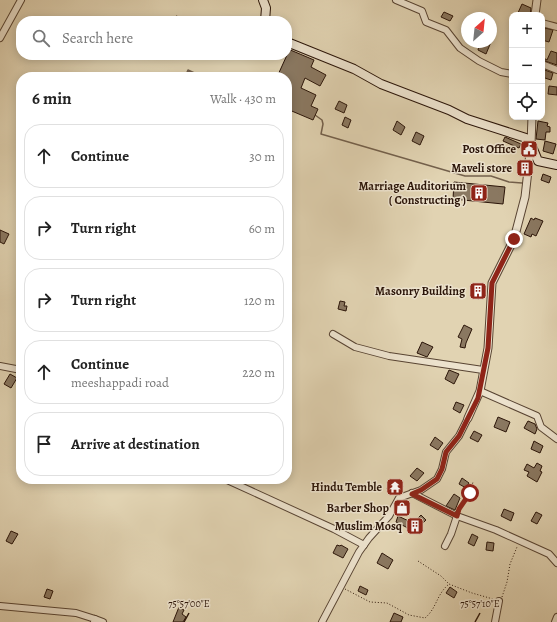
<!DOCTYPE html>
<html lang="en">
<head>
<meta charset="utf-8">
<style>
	:root { --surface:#fff; --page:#f6f6f6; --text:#222; --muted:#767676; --line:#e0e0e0 }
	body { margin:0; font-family:Alegreya,serif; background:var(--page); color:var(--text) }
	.controls { position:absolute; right:12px; top:12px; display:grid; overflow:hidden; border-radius:8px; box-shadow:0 2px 10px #0003 }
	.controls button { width:36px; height:36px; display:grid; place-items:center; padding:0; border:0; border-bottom:1px solid var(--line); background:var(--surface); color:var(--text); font:20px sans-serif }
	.compass { position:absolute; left:461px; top:12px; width:36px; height:36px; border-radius:50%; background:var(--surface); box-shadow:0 2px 10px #0003; rotate:27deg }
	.stop { position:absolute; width:12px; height:12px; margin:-9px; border:3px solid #8f2418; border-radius:50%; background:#fff }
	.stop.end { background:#8f2418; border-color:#fff; box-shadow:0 1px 4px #0008 }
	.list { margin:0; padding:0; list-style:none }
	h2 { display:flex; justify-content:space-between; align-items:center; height:52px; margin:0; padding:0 16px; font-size:17px }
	h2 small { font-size:13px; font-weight:400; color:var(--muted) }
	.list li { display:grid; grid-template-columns:26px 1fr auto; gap:12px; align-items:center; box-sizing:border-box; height:64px; margin:0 8px 8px; padding:0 8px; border:1px solid var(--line); border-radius:16px }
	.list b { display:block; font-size:15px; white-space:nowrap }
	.list p { margin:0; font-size:13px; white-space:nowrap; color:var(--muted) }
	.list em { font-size:13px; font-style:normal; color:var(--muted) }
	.icon { flex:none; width:22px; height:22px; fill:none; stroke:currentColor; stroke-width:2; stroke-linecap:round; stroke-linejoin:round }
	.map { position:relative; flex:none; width:557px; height:622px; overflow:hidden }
	.search { position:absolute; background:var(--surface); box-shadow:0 2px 10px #0003; left:16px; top:16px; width:276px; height:44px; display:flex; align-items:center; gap:10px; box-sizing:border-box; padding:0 14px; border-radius:16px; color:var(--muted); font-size:15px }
	.panel { position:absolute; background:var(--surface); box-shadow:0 2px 10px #0003; left:16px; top:72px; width:276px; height:412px; border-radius:16px }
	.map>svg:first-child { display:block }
</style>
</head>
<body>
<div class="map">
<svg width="557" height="622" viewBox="0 0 557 622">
	<rect width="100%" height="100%" fill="#e1d3b2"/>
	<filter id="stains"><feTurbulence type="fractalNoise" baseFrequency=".005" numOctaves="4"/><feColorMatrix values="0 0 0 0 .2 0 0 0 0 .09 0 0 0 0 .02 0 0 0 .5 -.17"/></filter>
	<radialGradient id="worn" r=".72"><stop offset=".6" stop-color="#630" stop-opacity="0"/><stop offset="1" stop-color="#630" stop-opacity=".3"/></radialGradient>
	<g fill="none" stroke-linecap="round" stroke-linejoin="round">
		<g stroke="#73604c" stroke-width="1.5">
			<polyline points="185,77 188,70 203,77"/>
			<polyline points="315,115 322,120 323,124 321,134 465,176 491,176 509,182 522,183"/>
		</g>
	</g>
	<g fill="#8a7861" stroke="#2b1509">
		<polygon points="522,4 531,8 530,15 517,15"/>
		<polygon points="444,12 453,16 450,21 441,17"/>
		<polygon points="176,16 190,20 190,21 174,21"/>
		<polygon points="545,28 553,30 549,42 542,40"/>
		<polygon points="480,42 491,42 486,54 478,50"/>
		<polygon points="288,49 314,60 311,67 326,75 320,86 305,78 301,88 316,95 311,106 318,109 313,120 287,109 287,77 277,77 287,55"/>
		<polygon points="551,51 557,53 557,65 542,60 542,57 547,60"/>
		<polygon points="542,69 553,73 551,80 542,77"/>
		<polygon points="549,86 557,87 557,95 548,94"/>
		<polygon points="339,101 347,105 344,113 335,109"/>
		<polygon points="345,117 351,120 348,128 342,125"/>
		<polygon points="397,121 405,127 401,135 393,130"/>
		<polygon points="538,121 548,123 547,126 550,127 550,132 546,132 545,140 536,139"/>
		<polygon points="416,132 424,136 420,145 412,141"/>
		<polygon points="505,137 521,144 519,148 503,141"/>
		<polygon points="545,141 556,144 553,154 543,151"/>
		<polygon points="543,174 551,177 549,183 541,180"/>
		<polygon points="454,182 505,187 503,204 453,199"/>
		<polygon points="531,218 534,220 535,218 543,221 536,236 532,234 531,237 524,234"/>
		<polygon points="0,230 9,234 4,244 0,242"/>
		<polygon points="476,285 484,285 479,299 472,297"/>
		<polygon points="340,301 345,302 344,306 347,306 346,311 338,309"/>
		<polygon points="464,325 472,329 466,343 465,348 460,347 462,339 458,337"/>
		<polygon points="422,342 433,347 427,357 417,353"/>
		<polygon points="449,370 459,374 454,384 445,379"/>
		<polygon points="10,374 17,378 11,388 4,384"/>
		<polygon points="456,402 464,405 460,413 453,409"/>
		<polygon points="498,417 510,422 506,432 494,427"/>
		<polygon points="528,421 535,424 537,429 535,434 524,428"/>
		<polygon points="474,431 482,435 478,442 470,438"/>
		<polygon points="435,437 443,443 438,450 430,445"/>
		<polygon points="534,441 543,446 540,453 531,449"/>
		<polygon points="537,463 542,466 540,471 542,472 537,482 527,476 529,472 524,470 527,464 534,468"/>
		<polygon points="417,468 424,473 417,481 410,476"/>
		<polygon points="462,478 469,483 466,488 459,484"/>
		<polygon points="389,482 403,486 399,492 387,489"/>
		<polygon points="454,494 460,498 455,510 446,506"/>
		<polygon points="504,509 514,513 511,521 501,516"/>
		<polygon points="536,512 542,515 537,524 531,521"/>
		<polygon points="421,515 426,520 412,534 406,527 396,522 398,516 413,523"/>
		<polygon points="11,531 18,534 12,544 6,541"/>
		<polygon points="472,534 478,537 474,546 468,543"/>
		<polygon points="487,542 494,543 493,551 486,550"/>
		<polygon points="337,545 340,546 341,545 348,549 343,558 333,553"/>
		<polygon points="382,553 393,560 388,569 377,563"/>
		<polygon points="360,586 368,590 366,595 358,591"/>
		<polygon points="450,587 457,592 454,598 446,593"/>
		<polygon points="47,589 53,591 50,599 44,597"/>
		<polygon points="179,607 184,610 182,614 186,617 183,622 173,622"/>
		<polygon points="394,613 403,617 401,622 390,622"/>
	</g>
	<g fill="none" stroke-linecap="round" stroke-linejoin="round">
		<defs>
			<g id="minor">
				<polyline points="396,0 422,11 426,22 446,30 460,48 479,61 501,72 512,74"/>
				<polyline points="542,23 557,27"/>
				<polyline points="0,38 21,0"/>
				<polyline points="542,64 557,70"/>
				<polyline points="333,334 355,347 389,356 483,370"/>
				<polyline points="0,366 21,370"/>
				<polyline points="480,391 537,416 541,427 557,439"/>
				<polyline points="225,479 334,529 364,545"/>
				<polyline points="412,493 457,516 496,530 549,554 557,563"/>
				<polyline points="445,546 451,534 457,516"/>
				<polyline points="0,606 76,613 95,619 94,622"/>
				<polyline points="95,619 103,622"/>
				<polyline points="322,622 359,552 369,538 389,516 399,498 421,490 437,479 442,469 446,452 459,436 468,418"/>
				<polyline points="495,622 499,601"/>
				<polyline points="555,622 557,617"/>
			</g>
			<g id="tertiary">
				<polyline points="535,15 537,0"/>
				<polyline points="468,418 480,391 488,348 492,283 514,239 525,197 531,144 532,117"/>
			</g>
			<g id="secondary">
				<polyline points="263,0 266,8 265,21"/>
				<polyline points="287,42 354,69 381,84 449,110 467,119 526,138 531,144 538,161 557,165"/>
			</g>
		</defs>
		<use href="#minor" stroke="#584433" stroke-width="8"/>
		<use href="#tertiary" stroke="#584433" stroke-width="9"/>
		<use href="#secondary" stroke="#2b1509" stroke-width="10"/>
		<g stroke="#2b1509" stroke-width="1" stroke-dasharray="1 2" stroke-linecap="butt">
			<polyline points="459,510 470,493 473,482"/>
			<polyline points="418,561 441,576 449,584 472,593 493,599"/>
			<path d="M345 589 370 602 387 603 409 615 425 618C437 608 436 595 449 584"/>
			<polyline points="502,597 507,582 510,564 517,547"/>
		</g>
		<use href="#minor" stroke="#ece2cd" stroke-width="6"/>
		<use href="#tertiary" stroke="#ece2cd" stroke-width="7"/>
		<use href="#secondary" stroke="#ece2cd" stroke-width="8"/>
	</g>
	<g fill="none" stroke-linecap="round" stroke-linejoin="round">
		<polyline stroke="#8f2418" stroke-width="5" points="470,493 459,509 457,516 412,494 421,490 437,479 442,469 446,452 459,436 478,398 488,348 492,283 514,239"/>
	</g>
	<path fill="none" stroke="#2b1509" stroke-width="1.5" d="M184 622 189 613M475 622 480 613"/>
	<defs>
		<symbol id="civic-square" viewBox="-11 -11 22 22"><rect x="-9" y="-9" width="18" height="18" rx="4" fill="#8f2418" stroke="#ece2cd"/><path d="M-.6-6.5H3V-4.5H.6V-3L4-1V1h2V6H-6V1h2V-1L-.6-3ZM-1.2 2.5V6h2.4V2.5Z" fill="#fff"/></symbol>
		<symbol id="building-square" viewBox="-11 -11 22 22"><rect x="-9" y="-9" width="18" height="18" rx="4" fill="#8f2418" stroke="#ece2cd"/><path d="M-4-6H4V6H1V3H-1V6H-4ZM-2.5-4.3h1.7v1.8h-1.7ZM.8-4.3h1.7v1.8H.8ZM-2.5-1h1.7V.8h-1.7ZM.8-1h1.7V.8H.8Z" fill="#fff"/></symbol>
		<symbol id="temple-square" viewBox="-11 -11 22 22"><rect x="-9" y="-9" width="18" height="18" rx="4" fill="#8f2418" stroke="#ece2cd"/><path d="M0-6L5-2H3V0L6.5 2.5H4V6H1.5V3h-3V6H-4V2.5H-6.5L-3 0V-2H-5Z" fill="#fff"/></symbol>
		<symbol id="shop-square" viewBox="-11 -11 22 22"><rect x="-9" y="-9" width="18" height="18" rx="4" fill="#8f2418" stroke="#ece2cd"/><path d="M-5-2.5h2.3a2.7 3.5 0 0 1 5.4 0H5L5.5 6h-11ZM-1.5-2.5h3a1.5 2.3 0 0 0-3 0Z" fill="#fff"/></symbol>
	</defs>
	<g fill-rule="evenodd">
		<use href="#civic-square" x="519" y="139" width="20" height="20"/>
		<use href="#building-square" x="515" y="158" width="20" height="20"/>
		<use href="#building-square" x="469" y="183" width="20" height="20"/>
		<use href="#building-square" x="468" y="281" width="20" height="20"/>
		<use href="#temple-square" x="385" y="477" width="20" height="20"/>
		<use href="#shop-square" x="392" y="498" width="20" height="20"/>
		<use href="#building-square" x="405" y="516" width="20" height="20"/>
	</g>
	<g text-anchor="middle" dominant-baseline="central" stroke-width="3" stroke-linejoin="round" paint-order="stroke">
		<g font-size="12" font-weight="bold" fill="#2b1509" stroke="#ece2cd" text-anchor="end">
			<text x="516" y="149">Post Office</text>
			<text x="512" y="168">Maveli store</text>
			<text x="466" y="186">Marriage Auditorium<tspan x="466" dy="14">( Constructing )</tspan></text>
			<text x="465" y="291">Masonry Building</text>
			<text x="382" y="487">Hindu Temble</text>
			<text x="389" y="508">Barber Shop</text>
			<text x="402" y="526">Muslim Mosq</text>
		</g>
	</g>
	<g font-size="10" text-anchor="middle" fill="#2b1509" stroke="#ece2cd" stroke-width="3" stroke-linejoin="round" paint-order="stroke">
		<text x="189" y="607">75°57'00"E</text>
		<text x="480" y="607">75°57'10"E</text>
	</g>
	<rect width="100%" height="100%" filter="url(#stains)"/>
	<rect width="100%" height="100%" fill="url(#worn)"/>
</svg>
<div class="controls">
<button>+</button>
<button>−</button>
<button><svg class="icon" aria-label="locate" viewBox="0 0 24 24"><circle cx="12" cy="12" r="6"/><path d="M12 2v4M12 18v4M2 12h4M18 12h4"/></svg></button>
</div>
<svg class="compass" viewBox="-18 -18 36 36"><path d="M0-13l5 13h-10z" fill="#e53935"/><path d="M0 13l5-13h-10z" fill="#767676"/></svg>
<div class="stop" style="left:470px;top:493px"></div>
<div class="stop end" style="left:514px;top:239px"></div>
<div class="search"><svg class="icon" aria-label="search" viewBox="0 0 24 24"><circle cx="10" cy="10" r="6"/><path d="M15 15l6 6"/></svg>Search here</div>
<section class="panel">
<h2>6 min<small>Walk · 430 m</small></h2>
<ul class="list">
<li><svg class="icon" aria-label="ahead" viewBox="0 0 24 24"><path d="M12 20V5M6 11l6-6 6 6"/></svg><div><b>Continue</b></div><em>30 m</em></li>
<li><svg class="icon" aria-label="right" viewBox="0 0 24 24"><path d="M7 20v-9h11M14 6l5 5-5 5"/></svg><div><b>Turn right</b></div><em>60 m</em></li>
<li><svg class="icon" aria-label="right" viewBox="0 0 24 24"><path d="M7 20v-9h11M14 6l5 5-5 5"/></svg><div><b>Turn right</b></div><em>120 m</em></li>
<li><svg class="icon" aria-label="ahead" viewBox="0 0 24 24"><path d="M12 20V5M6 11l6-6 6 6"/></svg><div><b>Continue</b><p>meeshappadi road</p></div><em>220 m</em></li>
<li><svg class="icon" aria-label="arrive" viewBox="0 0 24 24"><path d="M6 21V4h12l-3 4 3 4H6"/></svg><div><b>Arrive at destination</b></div></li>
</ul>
</section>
</div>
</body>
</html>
